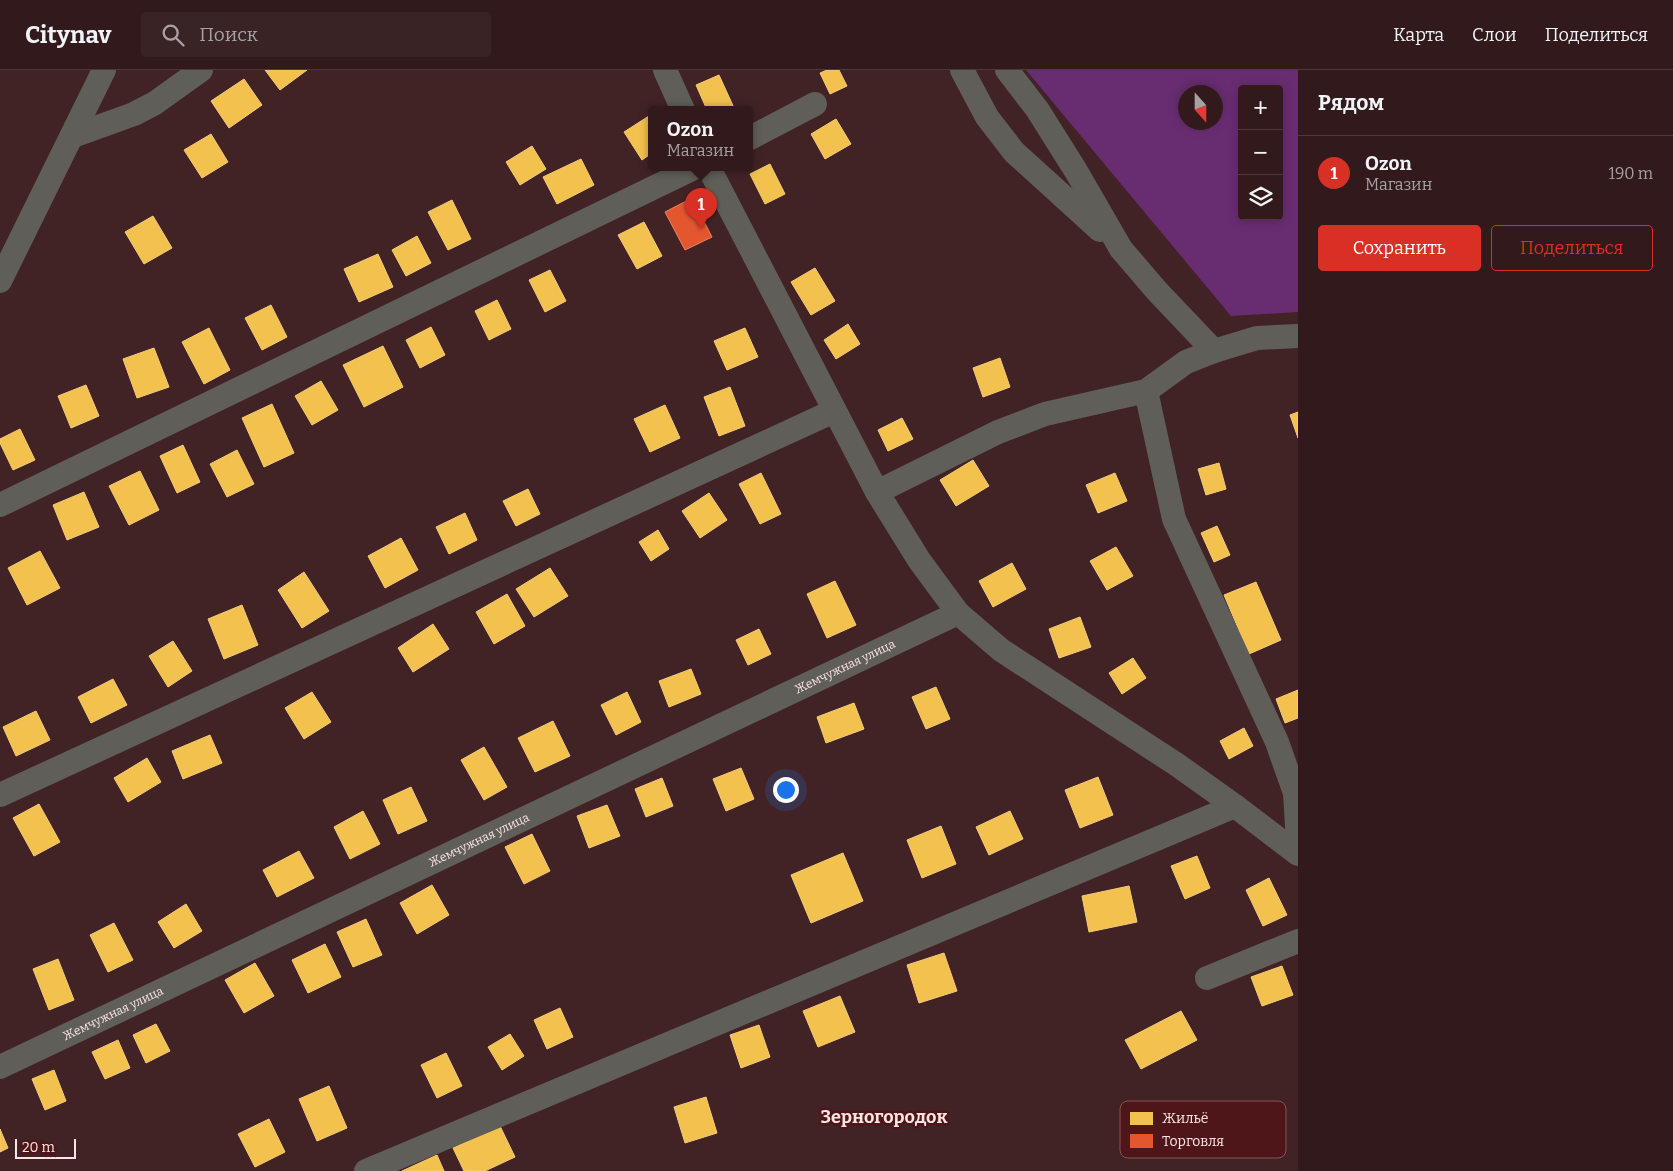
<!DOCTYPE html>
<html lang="ru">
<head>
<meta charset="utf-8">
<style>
	:root { --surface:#321a1c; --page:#3a2325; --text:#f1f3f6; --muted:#a8a1a3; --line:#4d383b; --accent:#d93025 }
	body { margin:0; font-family:Bitter,serif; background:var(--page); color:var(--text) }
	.controls { position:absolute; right:15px; top:15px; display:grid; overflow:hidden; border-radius:5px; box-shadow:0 2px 12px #0003 }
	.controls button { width:45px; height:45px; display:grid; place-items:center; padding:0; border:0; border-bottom:1px solid var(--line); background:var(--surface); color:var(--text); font:25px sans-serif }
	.compass { position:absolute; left:1178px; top:15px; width:45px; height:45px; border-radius:50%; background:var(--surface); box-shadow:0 2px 12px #0003; rotate:159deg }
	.scale { position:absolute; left:15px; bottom:12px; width:61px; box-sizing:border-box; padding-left:5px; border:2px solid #fbe4e4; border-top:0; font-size:14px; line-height:18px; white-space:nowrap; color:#fbe4e4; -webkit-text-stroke:4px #4f161a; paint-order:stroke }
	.you { position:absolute; left:785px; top:719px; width:18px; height:18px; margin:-12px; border:4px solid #fff; border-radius:50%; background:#1a73e8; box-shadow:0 0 0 8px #1a73e833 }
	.badge { display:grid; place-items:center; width:32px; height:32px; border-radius:50%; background:var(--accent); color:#fff; font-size:16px; font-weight:700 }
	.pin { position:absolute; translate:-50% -41px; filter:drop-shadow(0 1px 2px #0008) }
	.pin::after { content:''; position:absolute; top:26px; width:18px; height:15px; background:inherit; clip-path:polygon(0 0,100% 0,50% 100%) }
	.popup { position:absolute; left:648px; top:36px; width:105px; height:65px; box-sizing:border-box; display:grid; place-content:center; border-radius:5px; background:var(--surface); filter:drop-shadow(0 1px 4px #0005); font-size:16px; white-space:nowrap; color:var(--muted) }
	.popup b { font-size:19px; color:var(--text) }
	.popup::after { content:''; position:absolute; left:50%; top:100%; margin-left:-10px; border:10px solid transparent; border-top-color:var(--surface) }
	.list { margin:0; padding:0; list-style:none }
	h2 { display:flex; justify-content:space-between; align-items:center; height:65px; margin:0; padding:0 20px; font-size:21px }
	h2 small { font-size:16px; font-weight:400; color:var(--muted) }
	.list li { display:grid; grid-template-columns:32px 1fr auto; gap:15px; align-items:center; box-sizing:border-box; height:75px; padding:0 20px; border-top:1px solid var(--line) }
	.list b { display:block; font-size:19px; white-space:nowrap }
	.list p { margin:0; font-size:16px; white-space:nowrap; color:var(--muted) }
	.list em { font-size:16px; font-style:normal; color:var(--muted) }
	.actions { display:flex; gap:10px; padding:15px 20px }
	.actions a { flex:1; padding:11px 0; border:1px solid var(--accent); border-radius:5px; text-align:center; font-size:18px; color:var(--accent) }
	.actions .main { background:var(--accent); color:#fff }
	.icon { flex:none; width:28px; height:28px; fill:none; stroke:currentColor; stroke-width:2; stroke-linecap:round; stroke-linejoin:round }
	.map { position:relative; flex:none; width:1298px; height:1101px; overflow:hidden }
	header { display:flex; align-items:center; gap:30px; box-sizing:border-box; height:70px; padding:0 25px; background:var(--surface); border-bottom:1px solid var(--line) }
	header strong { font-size:24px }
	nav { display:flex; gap:28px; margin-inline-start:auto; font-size:18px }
	.search { width:350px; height:45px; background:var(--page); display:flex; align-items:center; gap:12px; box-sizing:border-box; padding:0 18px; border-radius:5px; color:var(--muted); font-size:19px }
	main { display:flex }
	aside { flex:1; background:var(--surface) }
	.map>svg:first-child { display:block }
</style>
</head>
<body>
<header>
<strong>Citynav</strong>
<div class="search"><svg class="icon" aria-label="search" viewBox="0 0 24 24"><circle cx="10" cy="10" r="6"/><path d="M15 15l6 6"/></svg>Поиск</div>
<nav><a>Карта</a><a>Слои</a><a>Поделиться</a></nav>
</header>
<main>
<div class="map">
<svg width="1298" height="1101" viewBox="0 0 1298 1101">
	<rect width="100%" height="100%" fill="#422325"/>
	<path fill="#682d71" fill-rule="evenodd" d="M1026 0H1298V242L1231 246ZM1242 19H1279V146H1242ZM1186 22H1216V52H1186Z"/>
	<g fill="#f2c14e" stroke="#f5cc7b">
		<polygon points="265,0 307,0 280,20"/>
		<polygon points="827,0 839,0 847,16 830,24 820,3"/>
		<polygon points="719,5 735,40 707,40 696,15"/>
		<polygon points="244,9 262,35 229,58 211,31"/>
		<polygon points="652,44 652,83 642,90 624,62"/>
		<polygon points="836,49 851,74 825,89 811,64"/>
		<polygon points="211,64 228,92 202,108 184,80"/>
		<polygon points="532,76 546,99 520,115 506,92"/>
		<polygon points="581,89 594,115 557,134 543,107"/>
		<polygon points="770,94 785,124 765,134 750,104"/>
		<polygon points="452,130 471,169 448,180 428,142"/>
		<polygon points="153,146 172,178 144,194 125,162"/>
		<polygon points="644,152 662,186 637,199 618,165"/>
		<polygon points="417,166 431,193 406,206 392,180"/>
		<polygon points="378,184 393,217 359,232 344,199"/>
		<polygon points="815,198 835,231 811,245 791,212"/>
		<polygon points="550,200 566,231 545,242 529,210"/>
		<polygon points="497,230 511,259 489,270 475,241"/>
		<polygon points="271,235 287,267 262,280 245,248"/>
		<polygon points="848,254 860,274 836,289 824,270"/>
		<polygon points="431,257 445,285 420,298 406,270"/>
		<polygon points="209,258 230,300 204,314 182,272"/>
		<polygon points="745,258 758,287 727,300 714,271"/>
		<polygon points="383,276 403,317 364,337 343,295"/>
		<polygon points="154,278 169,317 137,328 123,289"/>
		<polygon points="1000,288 1010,317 983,327 973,298"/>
		<polygon points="321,311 338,340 312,355 295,326"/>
		<polygon points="86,315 99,346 71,358 58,326"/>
		<polygon points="730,317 745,356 719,366 704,327"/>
		<polygon points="272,334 294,383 264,397 242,348"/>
		<polygon points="665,335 680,368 650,382 634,349"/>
		<polygon points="1298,342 1298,368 1290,345"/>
		<polygon points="902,348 913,369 888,381 878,360"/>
		<polygon points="20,359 35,390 13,400 0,373 0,369"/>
		<polygon points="183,375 200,412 177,423 160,386"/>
		<polygon points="237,380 254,414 227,427 210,394"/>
		<polygon points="973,390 989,416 956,436 940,410"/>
		<polygon points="1219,393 1226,419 1206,425 1198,399"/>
		<polygon points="140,401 159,440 129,455 109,416"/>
		<polygon points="761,403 781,444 760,454 739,414"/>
		<polygon points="1115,403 1127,431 1098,443 1086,415"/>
		<polygon points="528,419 540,444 516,456 503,431"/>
		<polygon points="84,422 99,457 67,470 53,435"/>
		<polygon points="709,423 727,450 700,468 682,441"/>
		<polygon points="465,443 477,470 449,484 436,457"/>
		<polygon points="1217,456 1230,485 1214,492 1201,463"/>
		<polygon points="658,460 669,479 651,491 639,472"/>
		<polygon points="401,468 418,500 385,518 368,486"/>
		<polygon points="1116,477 1133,506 1107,520 1090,491"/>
		<polygon points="40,481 60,518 27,535 8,498"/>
		<polygon points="1012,493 1026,519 993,537 979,511"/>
		<polygon points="550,498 568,526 534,547 516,519"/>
		<polygon points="304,502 329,541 302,558 278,520"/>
		<polygon points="835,511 856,555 827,568 807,524"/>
		<polygon points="1256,512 1281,570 1249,584 1224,525"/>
		<polygon points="507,524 525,556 494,574 476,542"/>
		<polygon points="242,535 258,575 224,589 208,549"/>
		<polygon points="1080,547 1091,577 1059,588 1049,559"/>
		<polygon points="433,554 449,579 413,602 398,578"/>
		<polygon points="759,559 771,584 748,595 736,570"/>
		<polygon points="173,571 192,601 168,617 149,586"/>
		<polygon points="1133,588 1146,608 1122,624 1109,603"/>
		<polygon points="691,599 701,624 669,637 659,611"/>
		<polygon points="113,609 127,635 91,653 78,627"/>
		<polygon points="936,617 950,649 926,659 912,627"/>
		<polygon points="1298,620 1298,648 1285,653 1276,629"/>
		<polygon points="312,622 331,652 304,669 285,638"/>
		<polygon points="627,622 641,652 616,665 601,635"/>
		<polygon points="854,633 864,659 826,673 817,647"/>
		<polygon points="36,641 50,670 16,686 3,657"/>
		<polygon points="553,651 570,686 535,702 518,668"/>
		<polygon points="1244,658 1253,676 1229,689 1220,671"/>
		<polygon points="210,665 222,693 183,709 172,681"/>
		<polygon points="484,677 507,717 484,730 461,690"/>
		<polygon points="147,688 161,712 128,732 114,708"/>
		<polygon points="741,698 754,729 726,741 713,709"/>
		<polygon points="1098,707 1113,745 1080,758 1065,720"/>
		<polygon points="662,708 673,736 646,747 635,719"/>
		<polygon points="411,717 427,751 398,764 383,730"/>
		<polygon points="39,734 60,772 34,786 13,748"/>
		<polygon points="607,735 620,766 589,778 577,746"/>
		<polygon points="363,741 380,774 350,789 334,757"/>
		<polygon points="1010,741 1023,769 989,785 976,757"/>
		<polygon points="941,756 956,794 922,808 907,770"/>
		<polygon points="532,764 550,801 524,814 505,777"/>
		<polygon points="299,781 314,808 277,827 263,800"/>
		<polygon points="843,783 863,831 811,853 791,805"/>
		<polygon points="1197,786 1210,818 1185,829 1171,796"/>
		<polygon points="1269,808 1287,845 1263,856 1246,820"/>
		<polygon points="432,815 449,845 417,864 400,833"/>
		<polygon points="1129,816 1137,852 1089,862 1082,826"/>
		<polygon points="186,834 202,861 174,878 158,852"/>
		<polygon points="366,849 382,885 353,897 337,862"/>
		<polygon points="114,853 133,890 108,902 90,865"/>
		<polygon points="325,874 341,907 308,923 292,890"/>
		<polygon points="944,883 957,921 919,933 907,895"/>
		<polygon points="58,889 74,930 49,940 33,899"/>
		<polygon points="255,893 274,926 244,943 225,910"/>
		<polygon points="1282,896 1293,925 1262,936 1251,907"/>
		<polygon points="840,926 855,962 818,977 803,941"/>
		<polygon points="560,938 573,967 547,979 534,950"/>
		<polygon points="1181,941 1197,970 1141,999 1125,970"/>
		<polygon points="156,954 170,981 146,993 133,965"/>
		<polygon points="759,955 770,987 741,998 730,965"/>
		<polygon points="510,964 524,986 502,1000 488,977"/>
		<polygon points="118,970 130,998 105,1009 92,982"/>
		<polygon points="446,983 462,1016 437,1028 421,995"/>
		<polygon points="54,1000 66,1031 45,1040 32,1009"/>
		<polygon points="329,1016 347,1058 317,1071 299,1029"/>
		<polygon points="706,1027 717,1063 685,1073 674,1037"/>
		<polygon points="269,1049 285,1082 255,1097 238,1064"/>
		<polygon points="500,1056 515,1087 485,1101 464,1101 453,1078"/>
		<polygon points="0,1059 8,1078 0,1082"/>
		<polygon points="437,1085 444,1101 402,1101"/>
	</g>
	<polygon fill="#e4572e" stroke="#eb8165" points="692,128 712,167 685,180 665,142"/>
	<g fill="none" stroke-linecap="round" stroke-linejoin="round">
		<g stroke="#5f5e58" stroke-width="24">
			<polyline points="665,0 683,40"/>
			<polyline points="962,0 987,47 1014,82 1100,160"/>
			<polyline points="1007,0 1037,39 1076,101 1121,179 1157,221 1214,281"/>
			<polyline points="73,66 134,44 155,33 201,0"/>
			<polyline points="750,68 815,34"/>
			<polyline points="709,98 877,422 919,490 958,543 1001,580 1176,694 1235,736 1298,784"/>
			<polyline points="0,211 104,0"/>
			<polyline points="1146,321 1174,449 1277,672 1295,723 1298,772"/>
			<polyline points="877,422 998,362 1045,344 1146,321 1186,292 1214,281 1257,268 1298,266"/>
			<polyline points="0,435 694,98"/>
			<polyline points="0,725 834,341"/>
			<polyline points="1207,908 1298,871"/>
			<path id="s1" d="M0 997 958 543"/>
			<polyline points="366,1101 1235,736"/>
		</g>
	</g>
	<g text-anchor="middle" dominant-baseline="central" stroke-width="5" stroke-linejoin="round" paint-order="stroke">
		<g font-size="12" fill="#fbe4e4" stroke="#4f161a">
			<text stroke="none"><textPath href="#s1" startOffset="935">Жемчужная улица</textPath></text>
			<text stroke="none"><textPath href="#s1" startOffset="530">Жемчужная улица</textPath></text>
			<text stroke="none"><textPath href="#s1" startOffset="125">Жемчужная улица</textPath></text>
		</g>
		<g font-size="18" font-weight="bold" fill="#fbe4e4" stroke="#4f161a">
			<text x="884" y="1047">Зерногородок</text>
		</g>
	</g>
	<rect x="1120" y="1031" width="166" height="57" rx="8" fill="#4f161a" stroke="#835457" stroke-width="1"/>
	<rect x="1130" y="1042" width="23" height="13" fill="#f2c14e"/>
	<rect x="1130" y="1064" width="23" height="14" fill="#e4572e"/>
	<g font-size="14" fill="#fbe4e4">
		<text x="1162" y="1053">Жильё</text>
		<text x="1162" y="1076">Торговля</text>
	</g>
</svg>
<div class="controls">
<button>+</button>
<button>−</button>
<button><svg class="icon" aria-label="layers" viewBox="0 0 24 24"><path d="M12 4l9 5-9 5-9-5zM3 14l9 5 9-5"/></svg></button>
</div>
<svg class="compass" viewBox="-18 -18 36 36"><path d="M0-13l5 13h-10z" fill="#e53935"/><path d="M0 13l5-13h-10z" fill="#a8a1a3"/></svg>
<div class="scale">20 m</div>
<div class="you"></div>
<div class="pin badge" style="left:701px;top:159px">1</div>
<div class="popup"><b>Ozon</b>Магазин</div>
</div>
<aside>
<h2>Рядом<small></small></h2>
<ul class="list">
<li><span class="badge">1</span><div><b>Ozon</b><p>Магазин</p></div><em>190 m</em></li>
</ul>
<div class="actions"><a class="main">Сохранить</a><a>Поделиться</a></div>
</aside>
</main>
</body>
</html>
